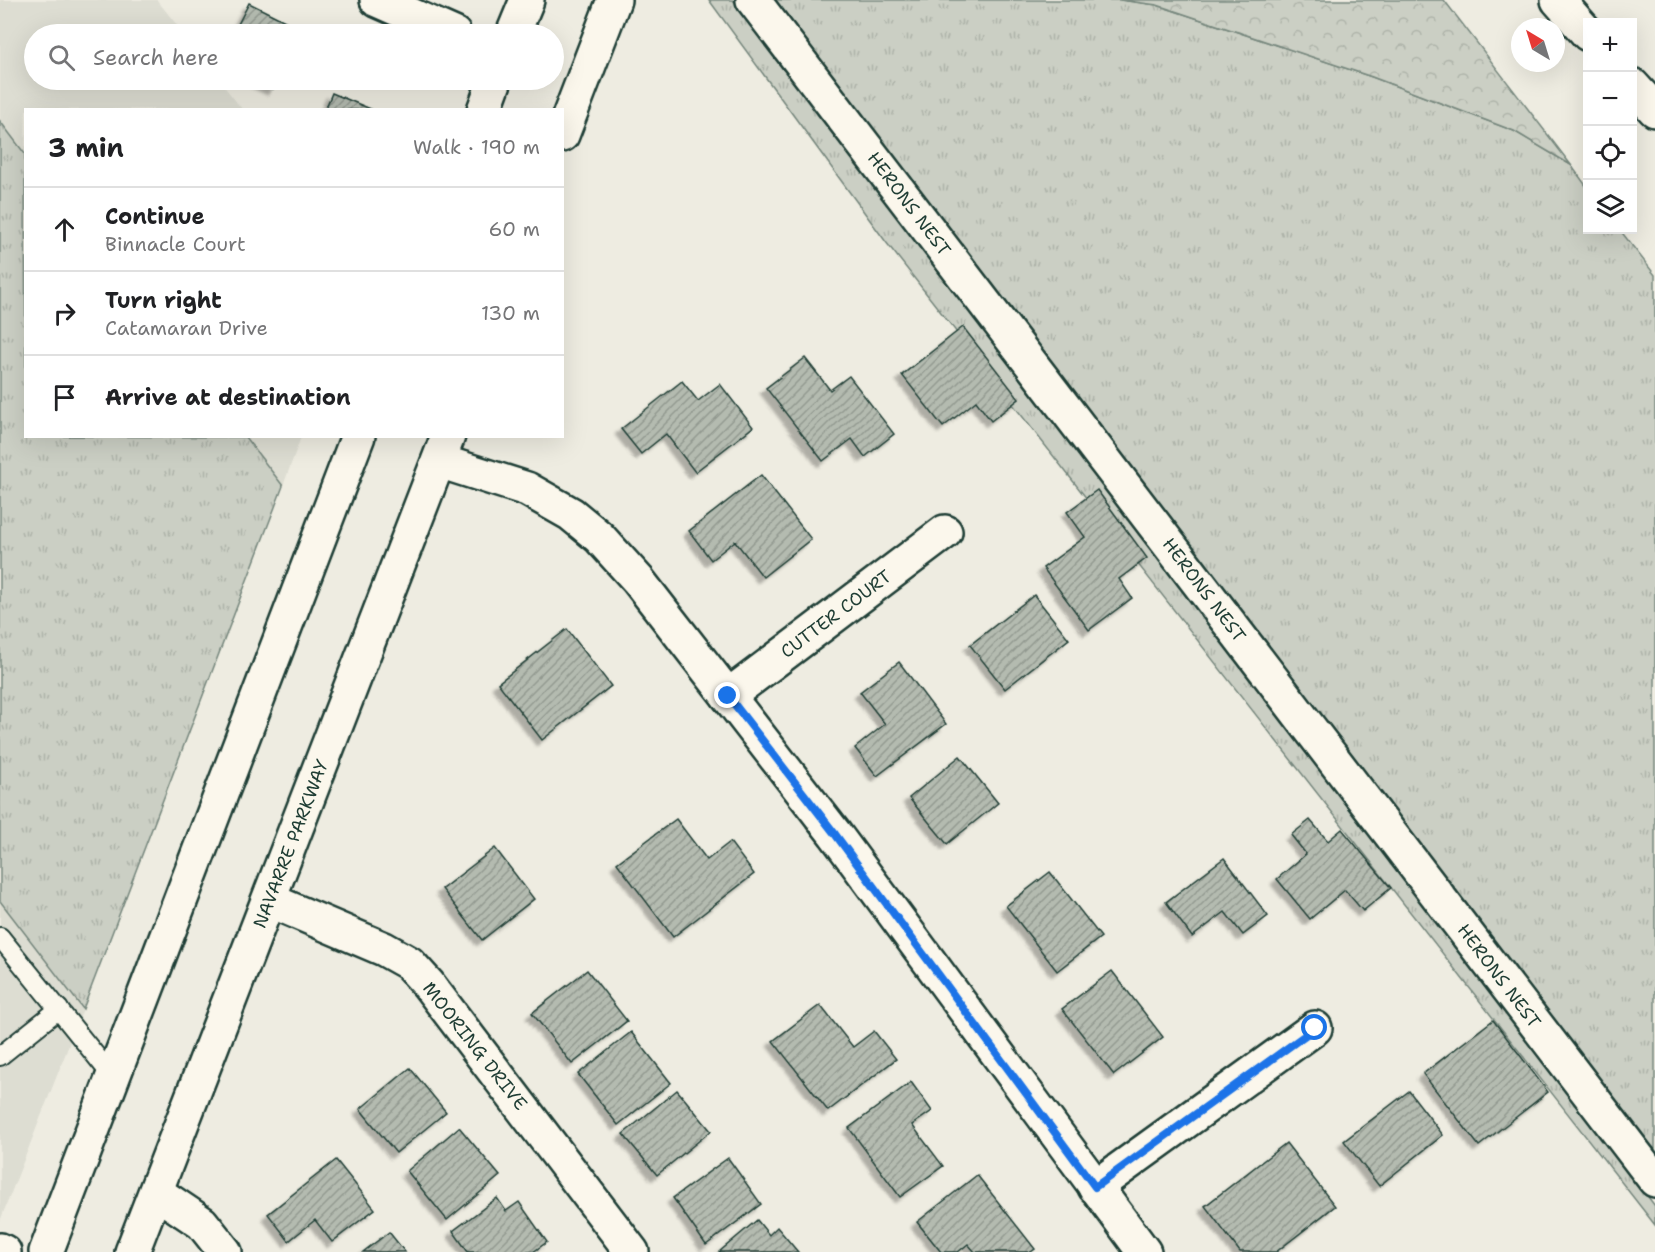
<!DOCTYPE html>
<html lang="en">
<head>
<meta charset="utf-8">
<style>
	:root { --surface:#fff; --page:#f2f2f2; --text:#202124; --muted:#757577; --line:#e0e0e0 }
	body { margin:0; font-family:"Shantell Sans",sans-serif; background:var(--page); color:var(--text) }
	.controls { position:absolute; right:18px; top:18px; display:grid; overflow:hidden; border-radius:0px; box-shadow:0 6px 24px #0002 }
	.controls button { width:54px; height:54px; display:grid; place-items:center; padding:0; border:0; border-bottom:2px solid var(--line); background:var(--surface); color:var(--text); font:30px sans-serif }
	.compass { position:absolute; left:1511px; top:18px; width:54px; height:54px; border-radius:50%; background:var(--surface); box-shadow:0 6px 24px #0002; rotate:322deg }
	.stop { position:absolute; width:18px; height:18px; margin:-14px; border:4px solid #1a73e8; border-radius:50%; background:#fff }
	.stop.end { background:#1a73e8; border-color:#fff; box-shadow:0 2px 6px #0008 }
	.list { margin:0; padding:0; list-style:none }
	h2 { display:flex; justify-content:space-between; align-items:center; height:78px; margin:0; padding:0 24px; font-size:26px }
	h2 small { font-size:20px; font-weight:400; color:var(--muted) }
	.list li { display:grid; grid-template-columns:39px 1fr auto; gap:18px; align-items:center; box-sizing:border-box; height:84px; padding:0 24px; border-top:2px solid var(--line) }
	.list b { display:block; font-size:22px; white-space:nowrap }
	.list p { margin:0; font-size:20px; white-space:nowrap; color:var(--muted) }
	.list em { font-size:20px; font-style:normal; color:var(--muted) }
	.icon { flex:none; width:33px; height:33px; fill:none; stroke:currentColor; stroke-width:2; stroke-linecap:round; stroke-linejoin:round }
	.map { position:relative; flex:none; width:1655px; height:1252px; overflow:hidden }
	.search { position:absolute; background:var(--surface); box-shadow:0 6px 24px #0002; left:24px; top:24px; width:540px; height:66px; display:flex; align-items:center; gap:15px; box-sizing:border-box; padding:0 21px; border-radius:33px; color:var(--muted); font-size:22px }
	.panel { position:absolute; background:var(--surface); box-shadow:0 6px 24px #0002; left:24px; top:108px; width:540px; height:330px; border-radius:0px }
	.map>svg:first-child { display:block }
</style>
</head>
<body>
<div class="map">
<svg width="1655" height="1252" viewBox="0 0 1655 1252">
	<defs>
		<pattern id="grass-tufts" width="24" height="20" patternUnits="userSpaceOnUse" patternTransform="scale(1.5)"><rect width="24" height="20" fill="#cbcfc4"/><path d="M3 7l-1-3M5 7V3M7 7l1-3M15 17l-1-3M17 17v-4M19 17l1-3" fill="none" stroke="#aeb3a9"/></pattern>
		<pattern id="forest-crowns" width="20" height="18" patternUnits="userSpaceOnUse" patternTransform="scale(1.5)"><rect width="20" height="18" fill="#cbcfc4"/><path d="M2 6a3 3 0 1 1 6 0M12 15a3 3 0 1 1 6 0" fill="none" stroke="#aeb3a9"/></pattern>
		<pattern id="building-hatch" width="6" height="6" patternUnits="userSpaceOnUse" patternTransform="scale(1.5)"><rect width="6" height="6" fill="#b4bbb0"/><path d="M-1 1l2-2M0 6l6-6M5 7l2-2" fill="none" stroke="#929990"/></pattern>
		<filter id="shadow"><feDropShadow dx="-5.5" dy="5.5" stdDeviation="1.5" flood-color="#0004"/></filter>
	</defs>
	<rect width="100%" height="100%" fill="#eeece1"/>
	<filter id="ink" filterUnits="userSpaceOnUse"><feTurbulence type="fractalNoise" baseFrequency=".0167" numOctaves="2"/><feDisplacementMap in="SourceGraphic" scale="12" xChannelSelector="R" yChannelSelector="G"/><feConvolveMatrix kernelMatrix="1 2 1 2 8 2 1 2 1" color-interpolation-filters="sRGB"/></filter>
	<g filter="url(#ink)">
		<g fill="#ddddd2">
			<polygon points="0,0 157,0 184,34 34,34 34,80 219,80 242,109 26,110 25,154 0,121"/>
			<polygon points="245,437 301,437 283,486"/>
			<polygon points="0,901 83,1009 0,1221"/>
		</g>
		<g fill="url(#grass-tufts)" stroke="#75867c" stroke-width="1.5">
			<polygon points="709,0 733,0 1655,1206 1655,1225 886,242"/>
			<polygon points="773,0 1120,0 1157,5 1372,77 1514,131 1571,165 1587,187 1588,230 1620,230 1655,275 1655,1153"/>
			<polygon points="0,121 25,154 26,436 245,437 283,486 83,1009 0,901"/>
		</g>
		<polygon fill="url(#forest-crowns)" stroke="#75867c" stroke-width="1.5" points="1120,0 1444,0 1571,165 1514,131 1372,77 1157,5"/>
		<g fill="url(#building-hatch)" stroke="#1f3d34" stroke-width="1.5" filter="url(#shadow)">
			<polygon points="249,3 311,34 233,34"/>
			<polygon points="254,80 278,80 273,89"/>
			<polygon points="332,93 373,110 325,110"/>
			<polygon points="963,327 1019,399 991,421 976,401 943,427 902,375"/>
			<polygon points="805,358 830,390 849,376 894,434 865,457 852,439 823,461 766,388"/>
			<polygon points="682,381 698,401 720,384 753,427 695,472 666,434 641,454 621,429"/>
			<polygon points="761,475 811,539 763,577 735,541 711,560 689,531"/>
			<polygon points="1097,490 1147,558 1119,579 1132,598 1089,630 1043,568 1085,537 1067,512"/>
			<polygon points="1034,595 1069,639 1005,689 970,645"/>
			<polygon points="567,629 611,686 542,740 498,683"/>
			<polygon points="899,662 946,724 877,776 855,748 885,724 860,692"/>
			<polygon points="960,756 998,803 947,844 909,798"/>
			<polygon points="676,819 707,860 730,842 754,874 673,937 617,863"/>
			<polygon points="1310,820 1328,841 1342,829 1391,888 1363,911 1345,890 1310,919 1277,879 1306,854 1291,835"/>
			<polygon points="495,848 534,899 482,940 442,889"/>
			<polygon points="1224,858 1268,916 1243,935 1225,912 1192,937 1166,902"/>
			<polygon points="1050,872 1101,937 1057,971 1006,906"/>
			<polygon points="587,970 627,1021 572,1064 532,1013"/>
			<polygon points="1112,971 1163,1037 1114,1075 1062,1009"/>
			<polygon points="820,1005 853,1047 874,1031 896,1059 828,1111 773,1041"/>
			<polygon points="1493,1020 1548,1092 1479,1146 1423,1074"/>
			<polygon points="631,1032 671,1083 618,1125 578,1074"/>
			<polygon points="410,1068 446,1112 396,1153 360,1109"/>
			<polygon points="911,1082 932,1111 912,1125 943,1166 900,1197 849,1128"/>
			<polygon points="677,1090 711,1131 657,1175 623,1134"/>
			<polygon points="1409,1091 1443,1135 1379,1186 1344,1141"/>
			<polygon points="459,1127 500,1176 447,1220 407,1171"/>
			<polygon points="1286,1143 1335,1206 1276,1252 1240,1252 1205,1206"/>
			<polygon points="728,1158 761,1204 706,1245 673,1198"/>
			<polygon points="336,1160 375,1209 332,1242 315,1220 289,1241 268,1214"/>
			<polygon points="977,1175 1035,1249 1031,1252 975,1252 968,1244 958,1252 941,1252 917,1222"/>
			<polygon points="497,1198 506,1211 519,1202 547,1242 533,1252 468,1252 453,1231"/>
			<polygon points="757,1220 769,1235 777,1227 798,1252 719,1252"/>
			<polygon points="389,1232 405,1252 363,1252"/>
		</g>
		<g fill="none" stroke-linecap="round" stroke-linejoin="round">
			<defs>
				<g id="lane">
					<polyline points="0,937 113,1077"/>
					<polyline points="0,1056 59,1009"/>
				</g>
				<g id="street">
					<polyline points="377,0 454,34"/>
					<polyline points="753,0 1655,1180"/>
					<polyline points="1558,0 1588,34"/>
					<polyline points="1632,85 1655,110"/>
					<polyline points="439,461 527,489 571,514 599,537 638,580 835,834 1144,1252"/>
					<polyline points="728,696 945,532"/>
					<polyline points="269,900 384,949 409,963 428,984 632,1252"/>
					<polyline points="1095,1187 1315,1028"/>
					<polyline points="156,1192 202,1223 225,1252"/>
					<polyline points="0,1250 4,1252"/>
				</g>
				<g id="highway">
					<polyline points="513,34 527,0"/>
					<polyline points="484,110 495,80"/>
					<polyline points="562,135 614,0"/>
					<polyline points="46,1252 358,436"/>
					<polyline points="132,1252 448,436"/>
				</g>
			</defs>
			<use href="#lane" stroke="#1f3d34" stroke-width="22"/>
			<use href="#street" stroke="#1f3d34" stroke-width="38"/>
			<use href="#highway" stroke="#1f3d34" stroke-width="38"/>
			<use href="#lane" stroke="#fbf7ec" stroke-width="18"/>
			<use href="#street" stroke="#fbf7ec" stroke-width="33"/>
			<use href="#highway" stroke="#fbf7ec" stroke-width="33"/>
		</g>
	</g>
	<g fill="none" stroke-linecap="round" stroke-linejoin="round" filter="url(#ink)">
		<polyline stroke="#1a73e8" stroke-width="8" points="728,696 835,834 1095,1187 1315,1028"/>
	</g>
	<g text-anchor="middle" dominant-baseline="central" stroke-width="5" stroke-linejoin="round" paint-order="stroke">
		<g font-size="18" fill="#1f3d34" stroke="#fbf7ec">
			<text transform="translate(909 204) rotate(53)">HERONS NEST</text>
			<text transform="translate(1204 590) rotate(53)">HERONS NEST</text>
			<text transform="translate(836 614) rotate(-37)">CUTTER COURT</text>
			<text transform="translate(291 844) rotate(-69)">NAVARRE PARKWAY</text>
			<text transform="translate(1499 976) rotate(53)">HERONS NEST</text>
			<text transform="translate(475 1046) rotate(52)">MOORING DRIVE</text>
		</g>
	</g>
</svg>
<div class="controls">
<button>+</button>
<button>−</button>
<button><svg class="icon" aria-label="locate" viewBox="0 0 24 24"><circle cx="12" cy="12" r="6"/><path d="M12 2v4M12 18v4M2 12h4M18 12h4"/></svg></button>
<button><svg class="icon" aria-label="layers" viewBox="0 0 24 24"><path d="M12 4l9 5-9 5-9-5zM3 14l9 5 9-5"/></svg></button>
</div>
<svg class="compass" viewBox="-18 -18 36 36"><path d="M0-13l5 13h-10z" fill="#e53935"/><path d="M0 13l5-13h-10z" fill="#757577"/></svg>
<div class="stop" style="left:1315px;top:1028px"></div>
<div class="stop end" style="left:728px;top:696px"></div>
<div class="search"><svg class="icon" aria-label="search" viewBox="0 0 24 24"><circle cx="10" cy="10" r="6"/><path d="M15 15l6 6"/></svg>Search here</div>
<section class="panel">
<h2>3 min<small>Walk · 190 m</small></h2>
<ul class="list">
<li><svg class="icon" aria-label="ahead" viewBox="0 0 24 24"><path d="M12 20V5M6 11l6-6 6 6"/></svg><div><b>Continue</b><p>Binnacle Court</p></div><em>60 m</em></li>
<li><svg class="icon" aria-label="right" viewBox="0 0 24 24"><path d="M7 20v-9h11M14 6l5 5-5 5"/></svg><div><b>Turn right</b><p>Catamaran Drive</p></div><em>130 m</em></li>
<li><svg class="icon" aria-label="arrive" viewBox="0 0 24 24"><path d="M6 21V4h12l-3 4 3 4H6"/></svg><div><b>Arrive at destination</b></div></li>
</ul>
</section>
</div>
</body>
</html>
